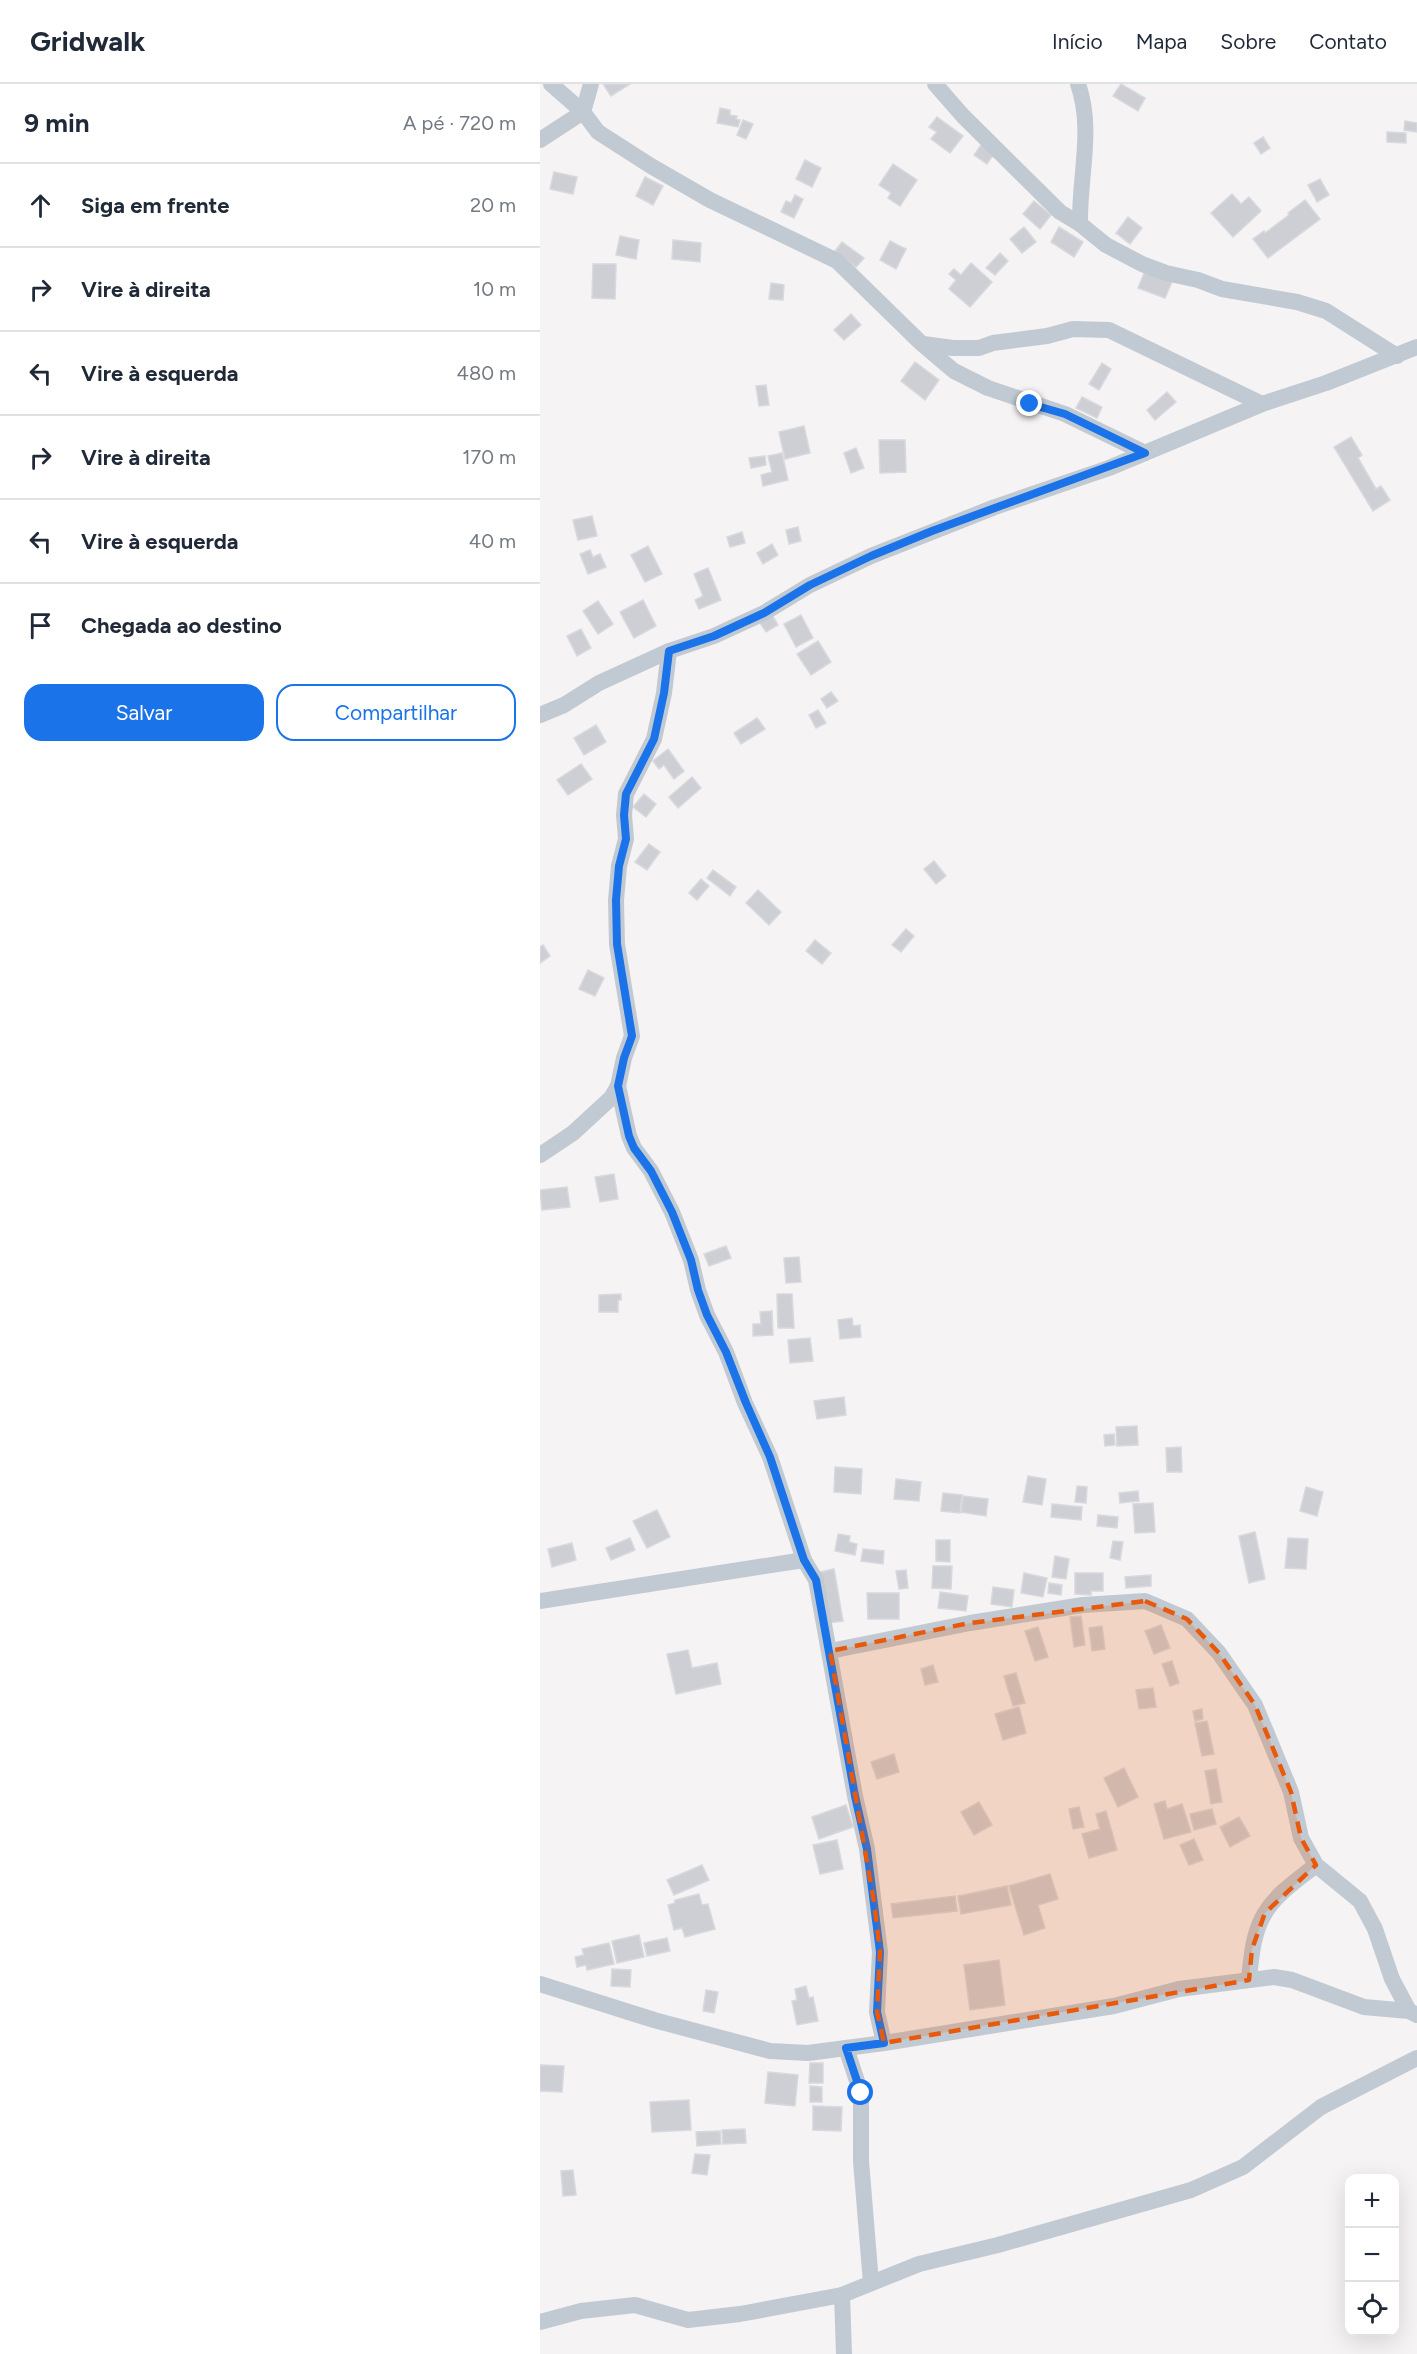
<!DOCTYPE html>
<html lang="pt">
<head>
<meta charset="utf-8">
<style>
	:root { --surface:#fff; --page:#f6f6f7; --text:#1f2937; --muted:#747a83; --line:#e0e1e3; --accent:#1a73e8 }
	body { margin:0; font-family:Figtree,sans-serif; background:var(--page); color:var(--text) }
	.controls { position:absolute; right:18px; bottom:18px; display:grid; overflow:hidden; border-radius:12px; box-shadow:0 6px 24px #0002 }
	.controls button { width:54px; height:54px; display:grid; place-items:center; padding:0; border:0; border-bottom:2px solid var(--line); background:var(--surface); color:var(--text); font:30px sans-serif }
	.stop { position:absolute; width:18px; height:18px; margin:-14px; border:4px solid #1a73e8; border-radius:50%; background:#fff }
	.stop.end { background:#1a73e8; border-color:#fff; box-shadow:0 2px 6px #0008 }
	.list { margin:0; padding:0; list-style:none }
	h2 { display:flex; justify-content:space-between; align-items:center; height:78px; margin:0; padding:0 24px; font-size:26px }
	h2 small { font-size:20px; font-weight:400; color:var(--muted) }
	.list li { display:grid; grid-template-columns:39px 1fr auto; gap:18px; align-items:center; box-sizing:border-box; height:84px; padding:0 24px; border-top:2px solid var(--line) }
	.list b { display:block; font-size:22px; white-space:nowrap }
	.list em { font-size:20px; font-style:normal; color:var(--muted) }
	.actions { display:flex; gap:12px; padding:18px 24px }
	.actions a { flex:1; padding:14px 0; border:2px solid var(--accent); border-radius:18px; text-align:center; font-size:21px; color:var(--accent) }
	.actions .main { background:var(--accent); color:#fff }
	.icon { flex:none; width:33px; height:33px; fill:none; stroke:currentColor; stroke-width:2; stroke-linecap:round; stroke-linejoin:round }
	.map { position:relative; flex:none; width:877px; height:2270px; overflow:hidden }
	header { display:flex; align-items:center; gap:36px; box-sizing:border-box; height:84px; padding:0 30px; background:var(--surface); border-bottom:2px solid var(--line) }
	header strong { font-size:28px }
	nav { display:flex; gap:33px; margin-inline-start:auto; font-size:21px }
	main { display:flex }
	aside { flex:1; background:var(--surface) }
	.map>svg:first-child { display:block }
</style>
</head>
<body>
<header>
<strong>Gridwalk</strong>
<nav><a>Início</a><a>Mapa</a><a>Sobre</a><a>Contato</a></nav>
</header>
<main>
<aside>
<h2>9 min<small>A pé · 720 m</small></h2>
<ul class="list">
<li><svg class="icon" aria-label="ahead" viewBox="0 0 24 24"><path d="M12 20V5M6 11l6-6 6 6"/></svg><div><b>Siga em frente</b></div><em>20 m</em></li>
<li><svg class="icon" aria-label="right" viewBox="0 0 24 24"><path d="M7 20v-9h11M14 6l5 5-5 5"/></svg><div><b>Vire à direita</b></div><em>10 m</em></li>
<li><svg class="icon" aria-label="left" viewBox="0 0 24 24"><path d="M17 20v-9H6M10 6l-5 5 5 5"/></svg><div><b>Vire à esquerda</b></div><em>480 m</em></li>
<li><svg class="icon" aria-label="right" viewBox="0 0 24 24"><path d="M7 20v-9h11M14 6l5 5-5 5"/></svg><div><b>Vire à direita</b></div><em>170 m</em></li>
<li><svg class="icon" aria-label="left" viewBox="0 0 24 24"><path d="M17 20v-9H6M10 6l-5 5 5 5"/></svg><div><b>Vire à esquerda</b></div><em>40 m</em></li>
<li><svg class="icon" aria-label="arrive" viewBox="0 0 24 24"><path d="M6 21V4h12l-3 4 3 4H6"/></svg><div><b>Chegada ao destino</b></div></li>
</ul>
<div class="actions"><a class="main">Salvar</a><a>Compartilhar</a></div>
</aside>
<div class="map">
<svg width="877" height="2270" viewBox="0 0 877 2270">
	<rect width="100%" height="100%" fill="#f5f3f3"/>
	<g fill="#cdcfd5" stroke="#d7d9de" stroke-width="1.5">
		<polygon points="63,0 90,0 71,12"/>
		<polygon points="581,0 605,14 598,27 573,12"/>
		<polygon points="180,24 190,26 190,31 197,32 196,35 200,36 198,43 177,39"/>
		<polygon points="397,33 423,52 410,69 391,55 397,48 389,43"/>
		<polygon points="203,36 213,40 206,55 197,51"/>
		<polygon points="865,37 877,39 877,48 864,46"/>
		<polygon points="847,48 866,49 866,59 847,58"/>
		<polygon points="723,53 730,64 721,70 714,59"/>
		<polygon points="441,61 454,70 447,80 434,71"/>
		<polygon points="265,76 281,84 272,103 256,95"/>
		<polygon points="353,80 377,96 360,122 348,114 351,109 339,101"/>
		<polygon points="14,88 37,93 33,110 10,105"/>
		<polygon points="105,93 123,102 113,121 96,112"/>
		<polygon points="780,95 789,111 777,118 768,101"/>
		<polygon points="692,110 701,120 709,113 721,127 693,153 671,129"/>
		<polygon points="255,111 263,115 254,134 241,128 246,117 251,119"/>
		<polygon points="765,116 780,135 728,174 713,155 724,147 725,149 749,131 748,129"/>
		<polygon points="494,117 511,131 500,145 483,130"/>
		<polygon points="588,133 602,144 590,160 576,149"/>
		<polygon points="484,143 496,158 482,169 470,155"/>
		<polygon points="519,143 543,158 534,173 511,158"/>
		<polygon points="80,152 99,156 96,175 76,171"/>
		<polygon points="133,156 161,159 160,178 132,175"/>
		<polygon points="350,157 366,165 356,185 340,176"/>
		<polygon points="302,158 324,174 316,183 295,167"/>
		<polygon points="460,169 468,177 455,191 446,184"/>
		<polygon points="431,179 452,198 430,223 409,205 416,196 409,190 414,185 421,191"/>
		<polygon points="53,180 76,180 75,215 52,214"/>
		<polygon points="605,187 632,198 625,214 598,204"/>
		<polygon points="231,199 244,201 243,216 229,215"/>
		<polygon points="311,230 321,241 304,256 294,246"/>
		<polygon points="375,278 399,296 385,316 361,297"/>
		<polygon points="562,279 571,285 559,306 549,300"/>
		<polygon points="226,301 229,321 219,322 216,302"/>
		<polygon points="627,308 636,318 615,336 607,326"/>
		<polygon points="542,313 562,323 557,334 536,324"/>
		<polygon points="264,342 270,369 245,375 239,348"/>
		<polygon points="811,353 822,371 818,374 836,405 841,402 850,416 833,427 794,363"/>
		<polygon points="339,356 365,356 366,388 340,389"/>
		<polygon points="316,364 324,384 311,389 304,369"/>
		<polygon points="242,369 248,396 223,402 221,391 232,388 228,372"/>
		<polygon points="225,372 226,381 211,384 209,374"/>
		<polygon points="52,432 57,452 38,456 33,436"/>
		<polygon points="258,443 261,457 249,460 246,446"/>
		<polygon points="202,448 205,459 190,463 187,453"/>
		<polygon points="232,460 238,471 223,480 217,469"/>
		<polygon points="108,462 122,490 105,498 91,471"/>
		<polygon points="50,466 53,473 60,470 66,483 48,490 40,470"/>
		<polygon points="168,484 181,516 159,525 155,516 163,512 154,490"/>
		<polygon points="103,516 116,542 94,554 80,528"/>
		<polygon points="58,517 73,540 58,550 43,527"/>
		<polygon points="232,531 238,541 226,548 220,539"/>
		<polygon points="261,531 273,554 256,563 244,540"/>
		<polygon points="41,545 51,564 37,572 27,552"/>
		<polygon points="278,557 291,578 271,591 257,570"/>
		<polygon points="291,608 298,617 287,624 281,615"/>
		<polygon points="278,626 286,639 276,644 269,631"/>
		<polygon points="217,634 225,645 201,660 194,649"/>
		<polygon points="56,641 66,658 44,671 34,654"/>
		<polygon points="128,665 144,687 134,695 124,681 119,685 113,677"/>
		<polygon points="41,680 52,695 28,711 17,696"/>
		<polygon points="152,693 161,704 138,724 129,713"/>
		<polygon points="104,710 116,720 106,733 93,723"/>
		<polygon points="109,760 120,768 107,786 95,778"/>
		<polygon points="394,777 406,792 396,800 384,785"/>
		<polygon points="173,786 196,803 190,812 167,794"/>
		<polygon points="161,795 169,802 157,816 149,809"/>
		<polygon points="218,806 241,828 229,841 206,819"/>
		<polygon points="366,845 374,852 361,868 352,861"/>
		<polygon points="275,856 291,869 282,880 266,867"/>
		<polygon points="3,861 10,872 0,879 0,863"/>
		<polygon points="48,886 64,894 55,912 39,905"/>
		<polygon points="74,1090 78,1115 60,1118 55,1093"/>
		<polygon points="27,1103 30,1123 2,1126 0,1106"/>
		<polygon points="186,1162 191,1174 169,1182 164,1170"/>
		<polygon points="259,1173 261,1198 246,1199 244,1174"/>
		<polygon points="81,1210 81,1216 78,1216 78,1228 59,1228 59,1211"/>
		<polygon points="237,1210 252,1210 254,1244 238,1244"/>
		<polygon points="232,1227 233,1251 213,1252 213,1240 221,1240 220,1228"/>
		<polygon points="312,1234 313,1242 320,1241 321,1253 300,1255 298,1236"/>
		<polygon points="270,1254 273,1277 250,1279 248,1256"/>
		<polygon points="304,1313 306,1331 277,1335 274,1317"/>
		<polygon points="597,1342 598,1361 577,1362 576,1343"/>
		<polygon points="574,1350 575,1361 565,1362 564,1351"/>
		<polygon points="641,1363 642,1388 627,1388 626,1364"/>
		<polygon points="295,1383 322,1385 321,1410 294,1408"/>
		<polygon points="488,1392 506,1395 502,1421 483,1418"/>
		<polygon points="356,1395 381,1398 379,1417 354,1415"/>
		<polygon points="537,1402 547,1403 546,1419 535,1418"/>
		<polygon points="766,1403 783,1408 777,1432 760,1427"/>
		<polygon points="598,1407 599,1417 580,1419 579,1409"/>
		<polygon points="403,1409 422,1411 420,1429 401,1427"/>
		<polygon points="423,1412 448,1415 446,1432 421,1428"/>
		<polygon points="613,1419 615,1448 595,1449 593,1420"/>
		<polygon points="512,1420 542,1423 541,1436 511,1433"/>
		<polygon points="117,1426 130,1453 107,1464 93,1437"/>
		<polygon points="558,1431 578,1433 577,1444 557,1442"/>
		<polygon points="715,1448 725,1495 709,1499 699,1452"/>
		<polygon points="298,1450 310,1452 309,1458 317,1460 315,1471 295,1467"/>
		<polygon points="90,1454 95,1466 71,1476 66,1464"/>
		<polygon points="748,1454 768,1455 766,1485 745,1484"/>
		<polygon points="396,1456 410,1456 410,1478 396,1477"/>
		<polygon points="573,1457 583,1458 580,1476 570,1474"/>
		<polygon points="32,1459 36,1476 12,1483 8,1465"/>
		<polygon points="323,1465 344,1467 343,1480 321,1477"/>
		<polygon points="515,1472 529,1475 526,1495 512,1493"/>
		<polygon points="393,1482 412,1482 411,1505 392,1504"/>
		<polygon points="294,1485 303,1537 289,1539 280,1488"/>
		<polygon points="366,1486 368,1504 359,1505 356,1487"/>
		<polygon points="484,1489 507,1494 503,1513 481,1509"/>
		<polygon points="535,1489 563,1489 563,1507 551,1507 551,1511 535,1510"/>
		<polygon points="611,1491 611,1502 586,1504 585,1493"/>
		<polygon points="509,1499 522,1501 521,1511 508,1509"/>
		<polygon points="453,1503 474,1506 472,1523 451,1520"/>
		<polygon points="400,1508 428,1512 426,1527 398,1524"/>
		<polygon points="327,1509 359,1509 359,1535 328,1535"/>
		<polygon points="541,1532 545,1561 534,1563 530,1533"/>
		<polygon points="621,1541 630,1564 614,1570 605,1547"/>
		<polygon points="562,1542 565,1565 552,1567 549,1544"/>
		<polygon points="498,1543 508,1573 495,1577 485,1547"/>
		<polygon points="148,1566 152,1584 177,1579 181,1600 136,1610 127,1570"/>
		<polygon points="632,1577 639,1599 630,1602 622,1580"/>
		<polygon points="393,1581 398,1598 385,1601 381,1585"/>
		<polygon points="476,1589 485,1619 473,1622 464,1592"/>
		<polygon points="613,1604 616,1623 599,1625 596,1606"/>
		<polygon points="479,1623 486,1649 463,1656 455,1630"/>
		<polygon points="662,1625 663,1635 655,1637 653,1627"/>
		<polygon points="667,1637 674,1670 662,1672 655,1639"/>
		<polygon points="354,1670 359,1688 337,1695 331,1678"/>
		<polygon points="584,1684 598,1713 578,1723 564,1694"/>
		<polygon points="676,1685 682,1718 671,1720 665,1687"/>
		<polygon points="625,1717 627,1725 642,1720 651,1748 624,1755 614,1720"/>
		<polygon points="439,1718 452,1741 434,1751 421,1728"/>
		<polygon points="306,1721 313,1743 279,1755 272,1733"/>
		<polygon points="539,1723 544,1743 533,1745 529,1725"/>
		<polygon points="672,1725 676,1740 654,1746 650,1730"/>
		<polygon points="566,1727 577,1766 549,1774 542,1750 560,1745 556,1730"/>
		<polygon points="699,1733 710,1752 690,1763 680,1743"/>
		<polygon points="654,1755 663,1776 649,1781 640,1761"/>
		<polygon points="297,1756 303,1785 280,1790 273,1761"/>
		<polygon points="162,1781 169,1796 134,1811 127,1796"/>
		<polygon points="510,1790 518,1815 498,1821 505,1844 484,1851 469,1802"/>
		<polygon points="467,1802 471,1821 421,1830 418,1812"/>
		<polygon points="159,1810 162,1821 168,1820 175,1845 145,1853 142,1844 134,1846 128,1821 135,1819 135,1816"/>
		<polygon points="415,1812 417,1827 353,1834 351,1820"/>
		<polygon points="99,1851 104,1873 77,1879 72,1857"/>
		<polygon points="127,1854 130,1867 107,1872 104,1859"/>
		<polygon points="69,1859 74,1880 47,1886 46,1881 37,1883 35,1873 44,1871 42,1865"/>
		<polygon points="459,1876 465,1921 430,1926 424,1881"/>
		<polygon points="72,1885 91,1886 90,1903 71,1902"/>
		<polygon points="266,1902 269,1914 273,1913 278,1937 257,1941 252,1917 257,1916 255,1905"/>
		<polygon points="166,1906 178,1908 174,1929 163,1927"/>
		<polygon points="270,1979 283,1979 283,1999 269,1999"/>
		<polygon points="0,1981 24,1982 22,2008 0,2007"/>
		<polygon points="228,1988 258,1991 255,2022 225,2019"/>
		<polygon points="270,2002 282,2003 282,2018 270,2018"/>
		<polygon points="149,2016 151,2046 112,2048 110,2018"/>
		<polygon points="273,2022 302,2023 301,2047 273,2046"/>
		<polygon points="205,2045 206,2059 183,2060 182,2046"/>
		<polygon points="180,2047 181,2060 157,2062 156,2048"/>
		<polygon points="155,2070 170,2071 167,2091 152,2089"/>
		<polygon points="33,2086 36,2111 23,2112 21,2087"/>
	</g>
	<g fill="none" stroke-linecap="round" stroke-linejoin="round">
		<g stroke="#c1cad2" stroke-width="16">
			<polyline points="11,0 43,28 58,48 111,82 170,116 297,177 382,260 414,287 448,304 525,330 605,369"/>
			<polyline points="395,0 423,32 520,128 540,140 566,161 602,180 626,189 658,196 682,205 757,218 786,227 857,272"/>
			<path d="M538 0C554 45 539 93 540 140"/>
			<polyline points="0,56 43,28 51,0"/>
			<polyline points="383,260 413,264 439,264 453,259 507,252 533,245 569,246 722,320"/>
			<polyline points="0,631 24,621 59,599 129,567 174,552 224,529 270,501 331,472 455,423 569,384 722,320 786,299 877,263"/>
			<polyline points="78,1002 89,1052 94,1064 111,1087 132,1128 151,1176 158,1206 167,1231 186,1268 205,1319 230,1373 264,1476 276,1496 315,1712 327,1765 340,1868 337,1928 344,1959"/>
			<polyline points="0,1071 33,1049 71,1014 78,1002 84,974 92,952 77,860 76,816 79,782 86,755 84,731 86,710 114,655 124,609 129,567"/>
			<polyline points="0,1517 264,1476"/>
			<polyline points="290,1567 430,1539 543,1521 605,1517 647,1535 679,1569 715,1621 751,1708 761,1754 776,1781 820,1817 835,1845 852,1895 869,1927"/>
			<path d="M709 1896C711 1874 713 1848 725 1829 737 1809 759 1795 776 1781"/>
			<polyline points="0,1900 114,1936 230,1967 268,1969 344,1959 574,1922 639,1905 734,1893 752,1896 824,1923 869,1927 877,1931"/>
			<polyline points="306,1964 321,2009 321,2077 331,2199"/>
			<polyline points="302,2211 304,2270"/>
			<polyline points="0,2238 41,2227 95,2221 148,2236 200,2230 302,2211 379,2180 458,2161 651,2106 703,2083 781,2023 877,1974"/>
		</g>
	</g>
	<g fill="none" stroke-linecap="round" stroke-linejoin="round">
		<polyline stroke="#1a73e8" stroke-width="8" points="321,2009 306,1964 344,1959 337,1928 340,1868 327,1765 315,1712 276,1496 264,1476 230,1373 206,1319 186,1268 167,1231 158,1206 151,1176 132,1128 111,1087 94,1064 89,1052 78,1002 84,974 92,952 77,860 76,816 79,782 86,755 84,731 86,710 114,655 124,609 129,567 174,552 224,529 270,501 331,472 392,447 605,369 525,330 490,320"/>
	</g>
	<path fill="#e8590c" fill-opacity="0.2" stroke="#e8590c" stroke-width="4.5" stroke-dasharray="12 8" stroke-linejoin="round" d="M605 1517 647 1535 679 1569 715 1621 751 1708 761 1754 776 1781 725 1829 712 1865 709 1896 344 1959 337 1928 340 1868 334 1818 290 1567 430 1539Z"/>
</svg>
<div class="controls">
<button>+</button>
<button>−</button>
<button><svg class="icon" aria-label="locate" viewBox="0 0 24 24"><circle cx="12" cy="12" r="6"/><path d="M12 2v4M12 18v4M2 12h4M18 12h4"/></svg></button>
</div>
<div class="stop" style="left:321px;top:2009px"></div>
<div class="stop end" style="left:490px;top:320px"></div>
</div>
</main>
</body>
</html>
